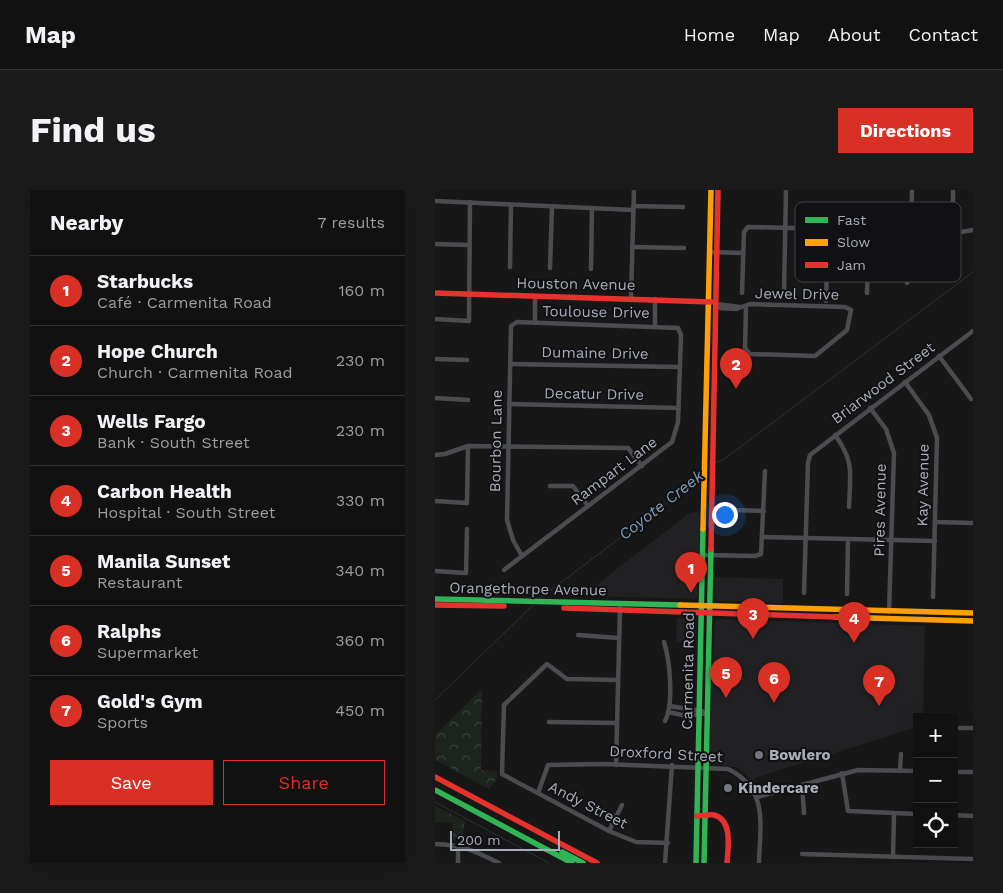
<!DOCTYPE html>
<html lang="en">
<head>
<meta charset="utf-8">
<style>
	:root { --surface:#111; --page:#1a1a1a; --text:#f1f3f6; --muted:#9c9d9f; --line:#303131; --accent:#d93025 }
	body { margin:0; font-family:"Work Sans",sans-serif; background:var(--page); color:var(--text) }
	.controls { position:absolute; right:15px; bottom:15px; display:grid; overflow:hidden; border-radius:0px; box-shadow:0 5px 20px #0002 }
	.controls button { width:45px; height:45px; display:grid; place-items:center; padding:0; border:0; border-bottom:1px solid var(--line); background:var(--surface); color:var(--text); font:25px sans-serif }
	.scale { position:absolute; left:15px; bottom:12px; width:110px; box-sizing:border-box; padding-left:5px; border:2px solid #a8adb8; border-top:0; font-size:14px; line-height:18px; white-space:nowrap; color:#a8adb8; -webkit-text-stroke:4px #111113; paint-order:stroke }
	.you { position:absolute; left:289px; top:324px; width:18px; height:18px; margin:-12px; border:4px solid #fff; border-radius:50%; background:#1a73e8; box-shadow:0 0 0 8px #1a73e833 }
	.badge { display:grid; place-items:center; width:32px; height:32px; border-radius:50%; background:var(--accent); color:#fff; font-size:16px; font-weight:700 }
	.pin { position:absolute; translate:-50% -41px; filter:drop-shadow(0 1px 2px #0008) }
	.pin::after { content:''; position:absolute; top:26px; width:18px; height:15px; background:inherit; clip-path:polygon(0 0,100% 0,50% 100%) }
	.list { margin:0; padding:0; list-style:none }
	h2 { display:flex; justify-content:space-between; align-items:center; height:65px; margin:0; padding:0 20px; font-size:21px }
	h2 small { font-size:16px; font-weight:400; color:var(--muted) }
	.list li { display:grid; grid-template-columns:32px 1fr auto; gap:15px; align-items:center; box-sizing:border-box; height:70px; padding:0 20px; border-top:1px solid var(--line) }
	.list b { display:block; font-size:19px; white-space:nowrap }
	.list p { margin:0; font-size:16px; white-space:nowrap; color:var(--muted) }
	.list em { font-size:16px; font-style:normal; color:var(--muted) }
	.actions { display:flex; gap:10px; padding:15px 20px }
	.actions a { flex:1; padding:11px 0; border:1px solid var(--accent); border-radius:0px; text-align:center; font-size:18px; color:var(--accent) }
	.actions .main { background:var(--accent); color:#fff }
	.icon { flex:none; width:28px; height:28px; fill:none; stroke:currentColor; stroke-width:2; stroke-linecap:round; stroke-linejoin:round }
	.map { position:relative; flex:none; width:538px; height:673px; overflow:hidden; border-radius:0px }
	header { display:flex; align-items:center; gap:30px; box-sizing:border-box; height:70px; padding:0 25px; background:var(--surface); border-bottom:1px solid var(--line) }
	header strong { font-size:24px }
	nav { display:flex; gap:28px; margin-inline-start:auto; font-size:18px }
	.intro { display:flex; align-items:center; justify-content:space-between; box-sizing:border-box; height:120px; padding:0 30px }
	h1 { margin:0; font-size:35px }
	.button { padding:12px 22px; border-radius:0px; background:var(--accent); color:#fff; font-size:18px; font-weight:700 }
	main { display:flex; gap:30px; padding:0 30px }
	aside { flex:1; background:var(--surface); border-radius:0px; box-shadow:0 5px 20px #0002 }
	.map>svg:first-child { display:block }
</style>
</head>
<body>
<header>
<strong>Map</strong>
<nav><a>Home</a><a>Map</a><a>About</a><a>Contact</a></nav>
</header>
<div class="intro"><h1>Find us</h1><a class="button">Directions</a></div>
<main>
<aside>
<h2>Nearby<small>7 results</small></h2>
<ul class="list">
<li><span class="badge">1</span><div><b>Starbucks</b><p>Café · Carmenita Road</p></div><em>160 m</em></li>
<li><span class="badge">2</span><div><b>Hope Church</b><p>Church · Carmenita Road</p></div><em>230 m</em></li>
<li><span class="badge">3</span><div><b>Wells Fargo</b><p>Bank · South Street</p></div><em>230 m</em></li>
<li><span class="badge">4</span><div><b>Carbon Health</b><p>Hospital · South Street</p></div><em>330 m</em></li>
<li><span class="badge">5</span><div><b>Manila Sunset</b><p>Restaurant</p></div><em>340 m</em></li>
<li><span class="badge">6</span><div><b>Ralphs</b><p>Supermarket</p></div><em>360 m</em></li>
<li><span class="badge">7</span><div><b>Gold's Gym</b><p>Sports</p></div><em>450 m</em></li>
</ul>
<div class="actions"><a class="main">Save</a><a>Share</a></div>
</aside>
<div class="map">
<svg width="538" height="673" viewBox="0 0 538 673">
	<defs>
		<pattern id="park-crowns" width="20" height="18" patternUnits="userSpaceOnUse" patternTransform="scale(1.25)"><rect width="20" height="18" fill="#1d241e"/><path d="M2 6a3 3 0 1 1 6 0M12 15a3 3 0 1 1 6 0" fill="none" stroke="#3b413d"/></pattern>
	</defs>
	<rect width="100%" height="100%" fill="#171717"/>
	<g fill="#212123">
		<polygon points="259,322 265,323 263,406 260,409 154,406 160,396 253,324"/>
		<polygon points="280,387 348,389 348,413 283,411 280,409"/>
		<polygon points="242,428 261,430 261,453 241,452"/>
		<polygon points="283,429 490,436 488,527 482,527 482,537 320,588 319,593 304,578 278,573 273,567 280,431"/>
	</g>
	<g fill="url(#park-crowns)">
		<polygon points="47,499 46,580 62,581 62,589 54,599 0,570 0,545"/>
		<polygon points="0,616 30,631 27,650 18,650 18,633 0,632"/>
	</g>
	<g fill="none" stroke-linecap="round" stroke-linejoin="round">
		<g stroke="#2a3239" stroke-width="1">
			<polyline points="279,273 288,270 538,82"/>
			<polyline points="104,409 258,293 267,281"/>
			<polyline points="0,510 98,415"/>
			<polyline points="0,612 114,673"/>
		</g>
		<g stroke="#4b4c50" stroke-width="4.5">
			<polyline points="0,11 198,20"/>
			<polyline points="518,13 518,0"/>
			<polyline points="198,16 248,17"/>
			<polyline points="0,54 34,55"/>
			<polyline points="197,57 249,58"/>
			<polyline points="275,62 308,63"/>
			<polyline points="75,77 76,15"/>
			<polyline points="115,78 117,16"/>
			<polyline points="156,79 157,18"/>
			<polyline points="472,93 475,87 477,0"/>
			<polyline points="349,102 351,0"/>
			<polyline points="307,103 309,42 313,37 526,42 538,40"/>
			<polyline points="432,103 434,39"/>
			<polyline points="196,108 199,0"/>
			<polyline points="391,111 393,38"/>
			<polyline points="281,114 285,118 301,119 315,114 410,117 416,120 412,140 380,166 315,164 310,158 311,117"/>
			<polyline points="281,114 305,117"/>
			<polyline points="0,129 34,131 35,12"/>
			<polyline points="100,133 100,106"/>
			<polyline points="220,136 220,109"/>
			<polyline points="504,166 536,209"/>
			<polyline points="0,169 32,170"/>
			<polyline points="75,174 245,177"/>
			<polyline points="470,192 494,225 502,248 498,407"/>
			<polyline points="0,208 33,210"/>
			<polyline points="74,214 244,218"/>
			<polyline points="435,218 451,239 459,263 454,422"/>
			<path d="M400 245C420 272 415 285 414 317"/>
			<polyline points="0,265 10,264 33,256 193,258 207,276"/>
			<polyline points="115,296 138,296 153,316"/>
			<polyline points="0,311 32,313 33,256"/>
			<polyline points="294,317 301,320 329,321"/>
			<polyline points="500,332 538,333"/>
			<polyline points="328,347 500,351"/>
			<polyline points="268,365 320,366 326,364 330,281"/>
			<polyline points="69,380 237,252 243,232 246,145 243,138 82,132 76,136 72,330 78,350 87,366"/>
			<polyline points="0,381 31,383 32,339"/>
			<polyline points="369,403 373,273 375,265 538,141"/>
			<polyline points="412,404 413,349"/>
			<polyline points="143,445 184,448"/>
			<path d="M229 452C235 471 239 514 230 531"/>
			<polyline points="183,490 132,489 112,474 69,515 67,584 174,641 201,652 233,653"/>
			<polyline points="234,516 267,521"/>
			<polyline points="233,522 252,526 273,523"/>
			<polyline points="114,532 182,533"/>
			<polyline points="519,538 538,538"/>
			<polyline points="181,575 185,418"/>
			<polyline points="465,581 466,564"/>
			<polyline points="519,582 538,582"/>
			<polyline points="407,583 413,621 482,624"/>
			<polyline points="367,595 369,623"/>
			<path d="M103 603 113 575 169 574 293 579C334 599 325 635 324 673"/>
			<polyline points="322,607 423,580 482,581"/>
			<polyline points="519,625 538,626"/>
			<polyline points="174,641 187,615"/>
			<path d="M0 654C28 655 40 661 64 673"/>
			<polyline points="367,664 538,669"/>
			<polyline points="458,667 459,624"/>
			<polyline points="23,673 23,655"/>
			<polyline points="230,673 237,575"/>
		</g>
		<g stroke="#30b455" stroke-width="5.5">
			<polyline points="0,409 245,415"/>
			<polyline points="0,600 137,673"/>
			<polyline points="127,662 148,673"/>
			<polyline points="261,673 268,339"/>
			<polyline points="269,673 276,359"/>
		</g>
		<g stroke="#ff9f0a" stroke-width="5.5">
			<polyline points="268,339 276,0"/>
			<polyline points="245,415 538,423"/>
			<polyline points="400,427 538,431"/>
		</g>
		<g stroke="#e5322d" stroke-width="5.5">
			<polyline points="0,103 277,112"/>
			<polyline points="276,359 283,0"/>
			<polyline points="0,415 69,416"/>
			<polyline points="129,418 400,427"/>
			<polyline points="0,587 162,673"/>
			<path d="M262 626C267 626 274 624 279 625 298 630 293 658 292 673"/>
		</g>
	</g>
	<g fill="#757880" stroke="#111113" stroke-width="2">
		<circle cx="324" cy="565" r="5"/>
		<circle cx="293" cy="598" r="5"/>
	</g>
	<g text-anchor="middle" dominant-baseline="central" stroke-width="4" stroke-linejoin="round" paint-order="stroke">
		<g font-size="15" fill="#a8adb8" stroke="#111113">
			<text transform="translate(141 94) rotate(1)">Houston Avenue</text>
			<text transform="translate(362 104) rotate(1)">Jewel Drive</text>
			<text transform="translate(161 122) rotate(1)">Toulouse Drive</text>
			<text transform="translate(160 163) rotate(1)">Dumaine Drive</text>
			<text transform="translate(448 193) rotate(-37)">Briarwood Street</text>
			<text transform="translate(159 204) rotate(1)">Decatur Drive</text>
			<text transform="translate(61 251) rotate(-89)">Bourbon Lane</text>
			<text transform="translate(179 281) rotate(-37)">Rampart Lane</text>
			<text transform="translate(488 295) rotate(-89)">Kay Avenue</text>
			<text transform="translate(445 320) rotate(-89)">Pires Avenue</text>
			<text transform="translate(93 399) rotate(1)">Orangethorpe Avenue</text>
			<text transform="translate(253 481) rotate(-89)">Carmenita Road</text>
			<text transform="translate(231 564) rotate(3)">Droxford Street</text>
			<text transform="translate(153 615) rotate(27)">Andy Street</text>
		</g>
		<g font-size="15" font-weight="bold" fill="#a8adb8" stroke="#111113" text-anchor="start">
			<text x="334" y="565">Bowlero</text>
			<text x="303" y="598">Kindercare</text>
		</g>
		<g font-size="16" font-style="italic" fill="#7f9bb3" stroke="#111113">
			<text transform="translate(226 315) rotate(-38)">Coyote Creek</text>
		</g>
	</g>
	<rect x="360" y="12" width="166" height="80" rx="8" fill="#111113" stroke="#3e4045" stroke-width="1"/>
	<rect x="370" y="27" width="23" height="6" fill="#30b455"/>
	<rect x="370" y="49" width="23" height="7" fill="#ff9f0a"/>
	<rect x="370" y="72" width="23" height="6" fill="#e5322d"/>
	<g font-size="14" fill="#a8adb8">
		<text x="402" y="35">Fast</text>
		<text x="402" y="57">Slow</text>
		<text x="402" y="80">Jam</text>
	</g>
</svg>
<div class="controls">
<button>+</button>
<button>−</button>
<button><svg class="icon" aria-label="locate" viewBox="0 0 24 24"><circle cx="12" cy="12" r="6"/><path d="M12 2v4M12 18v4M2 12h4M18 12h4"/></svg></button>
</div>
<div class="scale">200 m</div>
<div class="you"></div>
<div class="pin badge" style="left:256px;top:403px">1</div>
<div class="pin badge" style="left:301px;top:199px">2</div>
<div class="pin badge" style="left:318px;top:449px">3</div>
<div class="pin badge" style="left:419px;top:453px">4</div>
<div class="pin badge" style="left:291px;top:508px">5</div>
<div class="pin badge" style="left:339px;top:513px">6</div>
<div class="pin badge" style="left:444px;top:516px">7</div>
</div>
</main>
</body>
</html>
